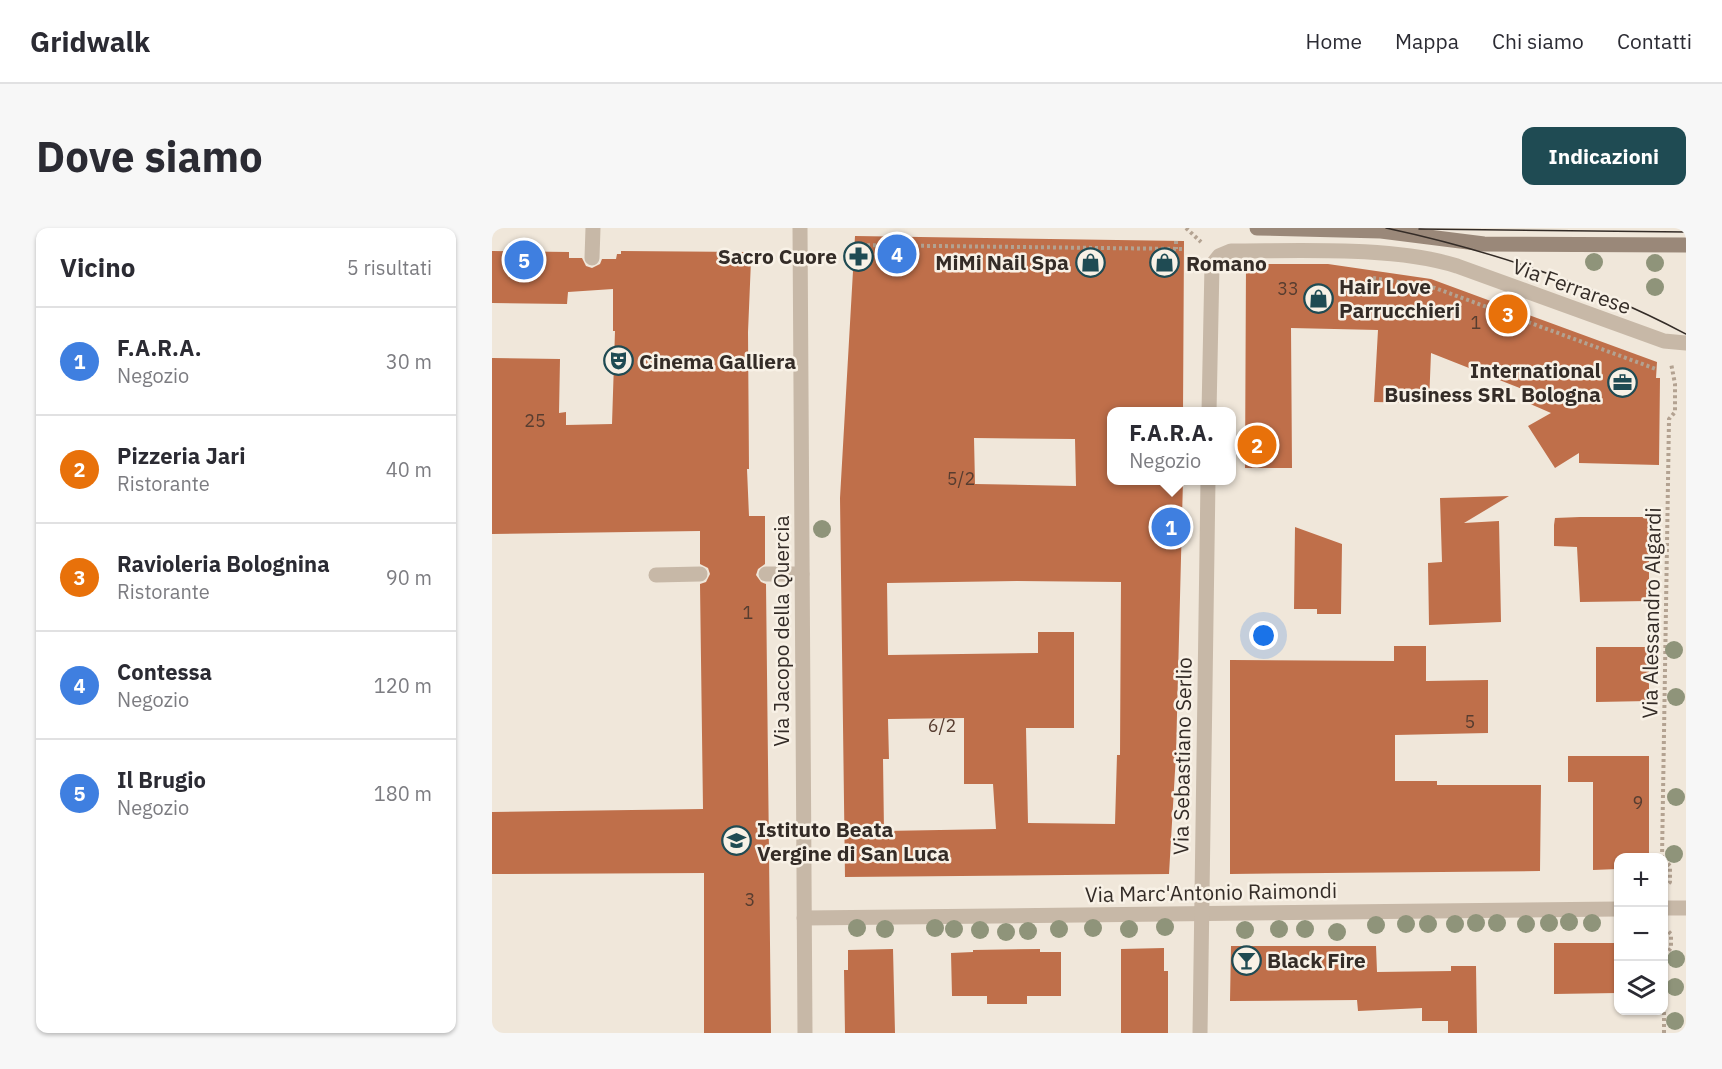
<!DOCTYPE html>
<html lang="it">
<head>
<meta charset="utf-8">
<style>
	:root { --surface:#fff; --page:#f7f7f7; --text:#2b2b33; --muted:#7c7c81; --line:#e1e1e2; --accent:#1f4b53 }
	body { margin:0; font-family:"IBM Plex Sans",sans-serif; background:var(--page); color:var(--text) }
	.controls { position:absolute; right:18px; bottom:18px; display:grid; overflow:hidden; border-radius:12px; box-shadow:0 2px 4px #0004 }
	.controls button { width:54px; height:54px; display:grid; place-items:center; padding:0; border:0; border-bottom:2px solid var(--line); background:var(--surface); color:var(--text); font:30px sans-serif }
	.you { position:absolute; left:772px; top:408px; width:21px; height:21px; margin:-15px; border:4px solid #fff; border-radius:50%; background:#1a73e8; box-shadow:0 0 0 9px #1a73e833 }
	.badge { display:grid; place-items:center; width:39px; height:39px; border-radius:50%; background:var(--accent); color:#fff; font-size:20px; font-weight:700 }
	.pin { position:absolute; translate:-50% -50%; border:3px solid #fff; box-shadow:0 2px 6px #0006 }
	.popup { position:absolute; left:615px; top:179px; width:129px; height:78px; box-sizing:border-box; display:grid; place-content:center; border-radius:12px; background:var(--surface); filter:drop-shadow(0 2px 4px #0005); font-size:20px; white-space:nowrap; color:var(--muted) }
	.popup b { font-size:22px; color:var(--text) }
	.popup::after { content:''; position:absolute; left:50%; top:100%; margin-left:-12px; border:12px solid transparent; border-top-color:var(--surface) }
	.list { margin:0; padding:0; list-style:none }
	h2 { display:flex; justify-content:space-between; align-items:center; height:78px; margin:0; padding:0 24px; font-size:26px }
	h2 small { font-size:20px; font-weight:400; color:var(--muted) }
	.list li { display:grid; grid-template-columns:39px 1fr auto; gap:18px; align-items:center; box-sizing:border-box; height:108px; padding:0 24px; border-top:2px solid var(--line) }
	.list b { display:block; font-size:22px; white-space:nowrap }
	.list p { margin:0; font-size:20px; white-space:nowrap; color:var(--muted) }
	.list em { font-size:20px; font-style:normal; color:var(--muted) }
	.icon { flex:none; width:33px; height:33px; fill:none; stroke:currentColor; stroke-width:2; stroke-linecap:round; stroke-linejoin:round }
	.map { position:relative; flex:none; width:1194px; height:805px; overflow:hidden; border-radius:12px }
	header { display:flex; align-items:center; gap:36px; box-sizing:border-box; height:84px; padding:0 30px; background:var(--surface); border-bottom:2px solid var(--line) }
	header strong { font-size:28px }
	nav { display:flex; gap:33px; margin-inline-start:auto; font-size:21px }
	.intro { display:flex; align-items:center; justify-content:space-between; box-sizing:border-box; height:144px; padding:0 36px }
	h1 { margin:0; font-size:42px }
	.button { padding:15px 27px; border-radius:12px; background:var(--accent); color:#fff; font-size:21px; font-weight:700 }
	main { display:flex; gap:36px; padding:0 36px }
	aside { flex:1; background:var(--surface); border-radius:12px; box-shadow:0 2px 4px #0004 }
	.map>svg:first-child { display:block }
</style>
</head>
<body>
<header>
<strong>Gridwalk</strong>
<nav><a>Home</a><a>Mappa</a><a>Chi siamo</a><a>Contatti</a></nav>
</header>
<div class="intro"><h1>Dove siamo</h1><a class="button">Indicazioni</a></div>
<main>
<aside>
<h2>Vicino<small>5 risultati</small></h2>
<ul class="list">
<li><span class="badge" style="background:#3f7fe0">1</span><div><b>F.A.R.A.</b><p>Negozio</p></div><em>30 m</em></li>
<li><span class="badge" style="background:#e8710a">2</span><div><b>Pizzeria Jari</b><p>Ristorante</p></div><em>40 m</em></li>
<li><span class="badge" style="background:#e8710a">3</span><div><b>Ravioleria Bolognina</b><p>Ristorante</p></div><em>90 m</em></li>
<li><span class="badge" style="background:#3f7fe0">4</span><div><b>Contessa</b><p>Negozio</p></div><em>120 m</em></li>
<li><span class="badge" style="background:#3f7fe0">5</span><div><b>Il Brugio</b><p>Negozio</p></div><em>180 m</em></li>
</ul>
</aside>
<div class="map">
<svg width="1194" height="805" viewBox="0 0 1194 805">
	<rect width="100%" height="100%" fill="#f0e7da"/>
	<g fill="#bf6f4a" fill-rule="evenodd">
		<path d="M363 8 692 13 691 183H619V252H691L684 526 677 646 353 649 348 270ZM482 210 583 211 584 258 483 256ZM525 353 629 354 628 527H625L623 596 536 595 534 500H582V404H546V425L396 427 395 355ZM472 490V556H501L504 601 392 603 391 531H397L396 491Z"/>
		<polygon points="0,23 77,24 77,30 90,30 94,38 100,40 108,36 110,31 124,31 125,26 129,26 129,23 254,24 257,32 259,32 256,104 257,241 255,241 257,288 273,288 273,336 266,341 264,347 269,354 274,356 279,805 212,805 212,645 0,646 0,584 211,581 208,356 214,354 218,346 216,340 208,336 208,303 0,306 0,130 68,131 67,185 74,184 74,197 120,196 123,103 121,103 121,61 76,64 75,76 0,75"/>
		<polygon points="754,36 836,36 939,51 1165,134 1164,150 1168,150 1167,237 1087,235 1087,225 1063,240 1036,198 1059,185 1036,175 1040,165 939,125 937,175 882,174 886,102 799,100 800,240 753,240"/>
		<polygon points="1017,268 972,295 1007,293 1009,394 937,397 936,335 950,334 948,270"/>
		<polygon points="1088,289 1157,289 1157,373 1088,374 1085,319 1062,318 1062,297 1063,290"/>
		<polygon points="803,299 850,316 849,386 825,386 825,381 802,381"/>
		<polygon points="902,418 934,418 934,453 996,452 996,505 903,507 903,553 945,553 945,557 1049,557 1048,643 738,646 738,432 902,433"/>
		<polygon points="1104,419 1157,419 1157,473 1104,474"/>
		<polygon points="1076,528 1157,528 1157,630 1126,630 1126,641 1101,642 1101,554 1076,554"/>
		<polygon points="1062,715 1126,715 1126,765 1062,766"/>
		<polygon points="739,718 884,718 885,744 959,743 959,738 984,738 985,805 956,805 956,793 930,793 930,780 866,783 865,772 738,773"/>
		<polygon points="672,720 672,743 676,743 676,805 629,805 629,721"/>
		<polygon points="401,721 403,805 353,805 352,742 356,742 356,722"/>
		<polygon points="548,721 548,724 569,724 569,768 535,768 535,776 495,776 495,768 460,768 459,725 481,724 481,722"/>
	</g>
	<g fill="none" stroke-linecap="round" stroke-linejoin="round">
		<g stroke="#b3a291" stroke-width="4" stroke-dasharray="3 3" stroke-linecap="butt">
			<polyline points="694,0 709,14"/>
			<polyline points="684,13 684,21"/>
			<polyline points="363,17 692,21"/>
			<polyline points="881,50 943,60 1164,141"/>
			<polyline points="1170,630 1177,191 1183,184 1183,156 1179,135"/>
			<polyline points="1172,631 1178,638 1178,654 1175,657"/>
			<polyline points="1172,805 1172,728 1179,720 1179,706 1176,703"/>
		</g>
		<g stroke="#c7b8a7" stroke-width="15">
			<polyline points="100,30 101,0"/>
			<polyline points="274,346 310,346"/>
			<polyline points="164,347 208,346"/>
		</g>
		<g stroke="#c7b8a7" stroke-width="15">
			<path d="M717 184 720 37 727 28 739 23C807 23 901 18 965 38L1172 113 1194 115"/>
			<polyline points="1172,680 1194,680"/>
			<polyline points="312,690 1126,681"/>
			<polyline points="708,805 716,252"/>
		</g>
		<polyline stroke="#c7b8a7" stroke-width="15" points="308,0 313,805"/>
		<polyline stroke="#9a8879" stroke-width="15" points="765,0 889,3 992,16 1194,17"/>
		<g stroke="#342c27" stroke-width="1.5">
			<path d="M894 0C997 22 1101 57 1194 106"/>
			<polyline points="927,1 1194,4"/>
		</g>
	</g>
	<g fill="#8f947a">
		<circle cx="1102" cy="34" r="9"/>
		<circle cx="1163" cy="35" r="9"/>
		<circle cx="1163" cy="59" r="9"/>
		<circle cx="330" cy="301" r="9"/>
		<circle cx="1182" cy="422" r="9"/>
		<circle cx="1184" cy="469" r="9"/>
		<circle cx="1184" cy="569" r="9"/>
		<circle cx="1182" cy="626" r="9"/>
		<circle cx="1077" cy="694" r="9"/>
		<circle cx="984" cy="695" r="9"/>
		<circle cx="1005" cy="695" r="9"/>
		<circle cx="1057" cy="695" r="9"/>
		<circle cx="1100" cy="695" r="9"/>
		<circle cx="914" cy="696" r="9"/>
		<circle cx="936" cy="696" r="9"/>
		<circle cx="963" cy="696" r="9"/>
		<circle cx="1034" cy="696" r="9"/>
		<circle cx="884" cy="697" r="9"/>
		<circle cx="673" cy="699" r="9"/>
		<circle cx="365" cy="700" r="9"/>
		<circle cx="443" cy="700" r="9"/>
		<circle cx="601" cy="700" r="9"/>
		<circle cx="393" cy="701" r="9"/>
		<circle cx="462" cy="701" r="9"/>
		<circle cx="567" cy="701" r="9"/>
		<circle cx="637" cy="701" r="9"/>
		<circle cx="787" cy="701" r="9"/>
		<circle cx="813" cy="701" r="9"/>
		<circle cx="488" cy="702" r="9"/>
		<circle cx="753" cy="702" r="9"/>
		<circle cx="536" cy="703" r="9"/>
		<circle cx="514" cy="704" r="9"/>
		<circle cx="845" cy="704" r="9"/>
		<circle cx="1184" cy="731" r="9"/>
		<circle cx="1183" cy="759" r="9"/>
		<circle cx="1183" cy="793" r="9"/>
	</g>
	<defs>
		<symbol id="pharmacy-ring" viewBox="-11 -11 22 22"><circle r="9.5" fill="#f8f1e6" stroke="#1f4b53" stroke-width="1.5"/><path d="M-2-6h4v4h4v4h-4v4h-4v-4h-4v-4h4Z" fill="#1f4b53"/></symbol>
		<symbol id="shop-ring" viewBox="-11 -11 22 22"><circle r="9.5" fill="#f8f1e6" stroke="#1f4b53" stroke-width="1.5"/><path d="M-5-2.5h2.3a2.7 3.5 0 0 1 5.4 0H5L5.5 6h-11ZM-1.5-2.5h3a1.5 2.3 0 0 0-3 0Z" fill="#1f4b53"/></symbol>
		<symbol id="theatre-ring" viewBox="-11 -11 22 22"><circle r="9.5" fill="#f8f1e6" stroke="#1f4b53" stroke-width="1.5"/><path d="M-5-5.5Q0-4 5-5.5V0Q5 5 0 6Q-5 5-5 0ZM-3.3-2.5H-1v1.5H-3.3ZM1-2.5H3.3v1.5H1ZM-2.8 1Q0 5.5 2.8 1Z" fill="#1f4b53"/></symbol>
		<symbol id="office-ring" viewBox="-11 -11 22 22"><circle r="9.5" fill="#f8f1e6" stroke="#1f4b53" stroke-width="1.5"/><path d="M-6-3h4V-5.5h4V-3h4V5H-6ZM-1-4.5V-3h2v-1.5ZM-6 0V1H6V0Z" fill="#1f4b53"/></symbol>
		<symbol id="school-ring" viewBox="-11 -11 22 22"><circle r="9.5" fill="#f8f1e6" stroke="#1f4b53" stroke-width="1.5"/><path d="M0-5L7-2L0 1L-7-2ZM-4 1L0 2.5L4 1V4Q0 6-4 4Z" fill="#1f4b53"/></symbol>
		<symbol id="bar-ring" viewBox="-11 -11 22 22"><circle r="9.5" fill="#f8f1e6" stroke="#1f4b53" stroke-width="1.5"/><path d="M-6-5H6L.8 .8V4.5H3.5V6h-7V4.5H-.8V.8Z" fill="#1f4b53"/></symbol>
	</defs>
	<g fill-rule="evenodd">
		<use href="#pharmacy-ring" x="350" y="12" width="33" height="33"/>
		<use href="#shop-ring" x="582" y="18" width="33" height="33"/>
		<use href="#shop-ring" x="656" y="18" width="33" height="33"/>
		<use href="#shop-ring" x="810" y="54" width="33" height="33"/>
		<use href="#theatre-ring" x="110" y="116" width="33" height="33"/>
		<use href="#office-ring" x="1114" y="138" width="33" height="33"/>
		<use href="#school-ring" x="228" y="596" width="33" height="33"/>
		<use href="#bar-ring" x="738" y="716" width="33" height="33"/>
	</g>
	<g text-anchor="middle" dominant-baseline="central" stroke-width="5" stroke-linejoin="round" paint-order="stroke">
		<g font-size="18" fill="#573d30">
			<text x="796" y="60">33</text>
			<text x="984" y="94">1</text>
			<text x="43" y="192">25</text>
			<text x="469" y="250">5/2</text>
			<text x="256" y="384">1</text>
			<text x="978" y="493">5</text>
			<text x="450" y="497">6/2</text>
			<text x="1146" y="574">9</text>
			<text x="258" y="671">3</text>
		</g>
		<g font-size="21" font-weight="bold" fill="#342c27" stroke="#f8f1e6" text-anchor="start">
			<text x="345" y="28" text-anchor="end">Sacro Cuore</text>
			<text x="577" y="34" text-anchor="end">MiMi Nail Spa</text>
			<text x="694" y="35">Romano</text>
			<text x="847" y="58">Hair Love<tspan x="847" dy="24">Parrucchieri</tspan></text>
			<text x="147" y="133">Cinema Galliera</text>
			<text x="1109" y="142" text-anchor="end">International<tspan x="1109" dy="24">Business SRL Bologna</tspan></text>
			<text x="265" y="601">Istituto Beata<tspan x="265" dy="24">Vergine di San Luca</tspan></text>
			<text x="775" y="732">Black Fire</text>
		</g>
		<g font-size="21" fill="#342c27" stroke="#f8f1e6">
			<text transform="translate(1080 58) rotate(20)">Via Ferrarese</text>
			<text transform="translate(1159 385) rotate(-89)">Via Alessandro Algardi</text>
			<text transform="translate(289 403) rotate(-90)">Via Jacopo della Quercia</text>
			<text transform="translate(690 528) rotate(-89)">Via Sebastiano Serlio</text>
			<text transform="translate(719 664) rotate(-1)">Via Marc'Antonio Raimondi</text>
		</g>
	</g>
</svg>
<div class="controls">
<button>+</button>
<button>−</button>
<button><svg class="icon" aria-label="layers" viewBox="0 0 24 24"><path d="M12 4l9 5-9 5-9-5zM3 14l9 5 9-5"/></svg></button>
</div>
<div class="you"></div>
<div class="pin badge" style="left:679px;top:299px;background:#3f7fe0">1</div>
<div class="popup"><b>F.A.R.A.</b>Negozio</div>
<div class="pin badge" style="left:765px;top:217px;background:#e8710a">2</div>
<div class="pin badge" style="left:1016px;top:86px;background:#e8710a">3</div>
<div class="pin badge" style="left:405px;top:26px;background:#3f7fe0">4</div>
<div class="pin badge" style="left:32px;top:32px;background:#3f7fe0">5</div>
</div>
</main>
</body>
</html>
